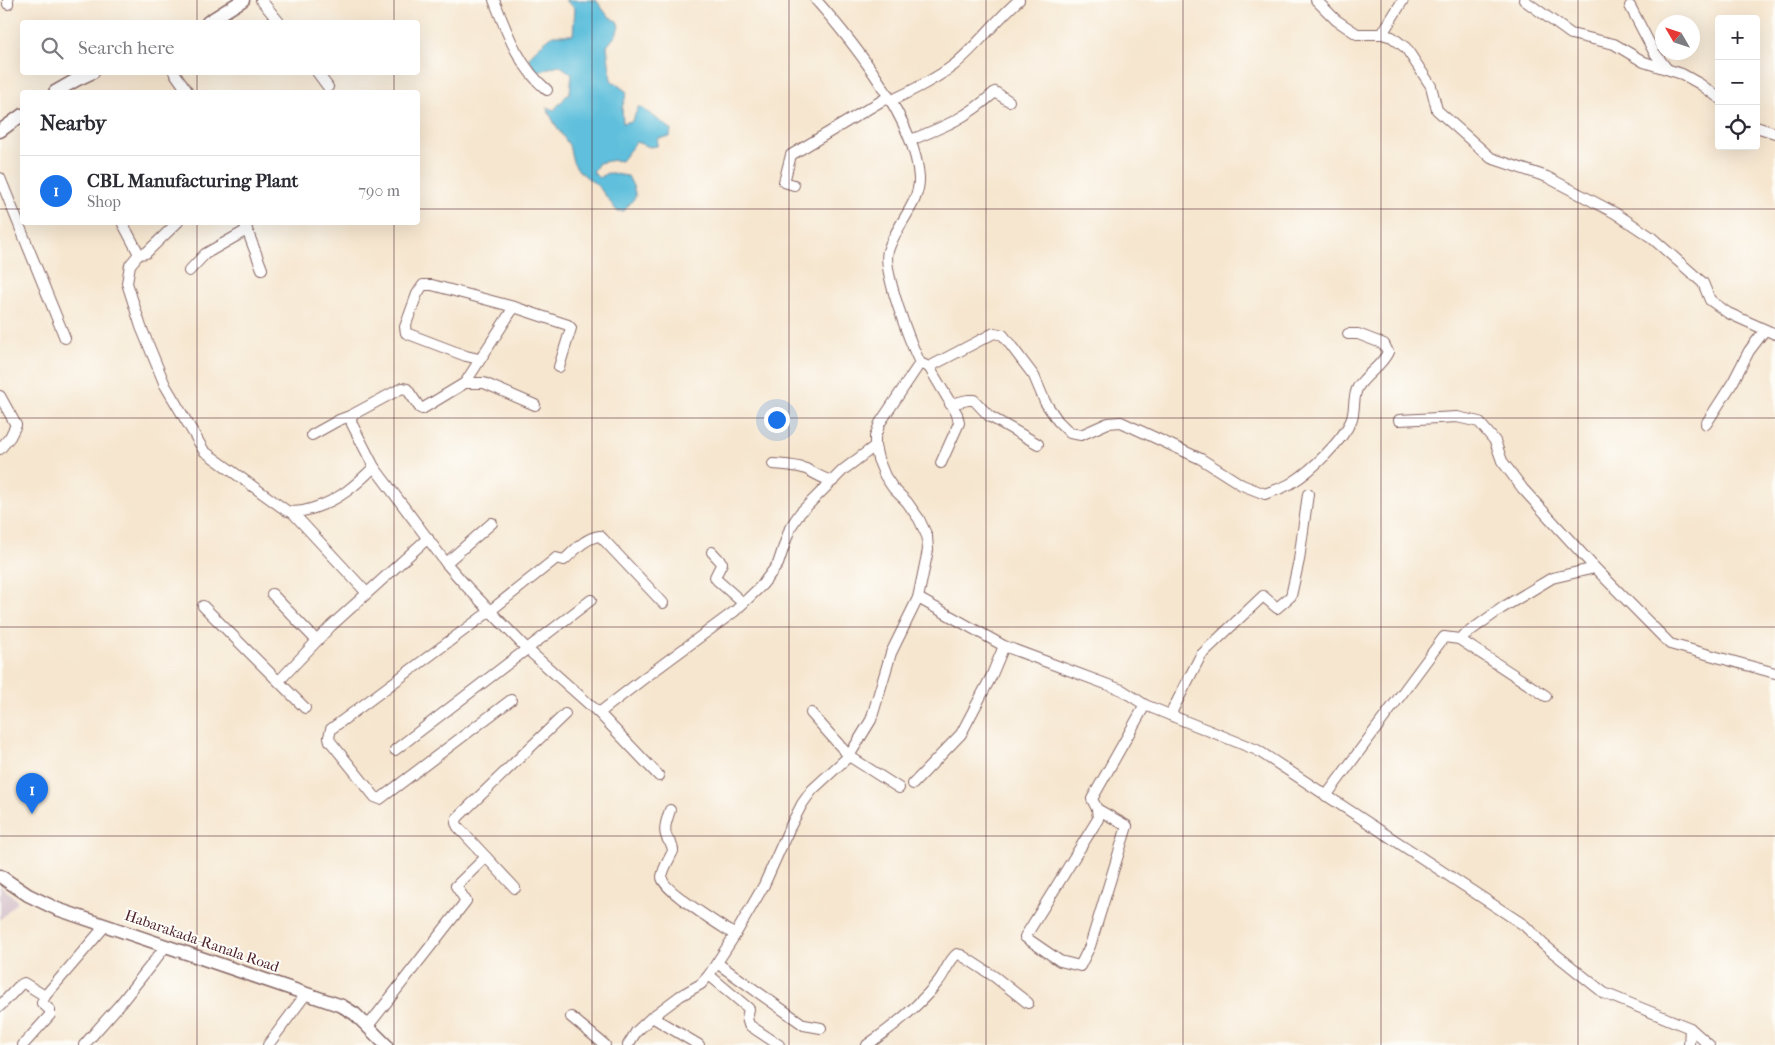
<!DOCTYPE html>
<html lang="en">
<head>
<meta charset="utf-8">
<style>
	:root { --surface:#fff; --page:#f7f7f7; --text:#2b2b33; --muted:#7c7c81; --line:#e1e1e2; --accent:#1a73e8 }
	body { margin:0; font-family:"IM FELL French Canon",serif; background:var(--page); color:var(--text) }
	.controls { position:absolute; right:15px; top:15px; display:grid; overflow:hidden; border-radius:5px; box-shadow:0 5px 20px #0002 }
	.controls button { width:45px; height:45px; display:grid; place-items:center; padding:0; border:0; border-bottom:1px solid var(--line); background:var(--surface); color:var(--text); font:25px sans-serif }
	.compass { position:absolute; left:1655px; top:15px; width:45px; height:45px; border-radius:50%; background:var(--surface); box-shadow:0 5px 20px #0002; rotate:309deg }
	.you { position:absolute; left:776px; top:419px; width:18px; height:18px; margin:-12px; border:4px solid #fff; border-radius:50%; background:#1a73e8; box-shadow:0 0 0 8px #1a73e833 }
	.badge { display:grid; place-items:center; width:32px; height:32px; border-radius:50%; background:var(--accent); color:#fff; font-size:16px; font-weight:700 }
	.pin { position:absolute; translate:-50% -41px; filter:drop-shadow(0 1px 2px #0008) }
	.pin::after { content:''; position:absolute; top:26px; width:18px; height:15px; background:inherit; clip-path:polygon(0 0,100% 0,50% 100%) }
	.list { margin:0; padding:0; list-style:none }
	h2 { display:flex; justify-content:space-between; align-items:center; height:65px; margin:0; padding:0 20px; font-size:21px }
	h2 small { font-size:16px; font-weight:400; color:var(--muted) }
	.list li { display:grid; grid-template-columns:32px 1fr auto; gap:15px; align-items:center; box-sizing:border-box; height:70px; padding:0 20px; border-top:1px solid var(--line) }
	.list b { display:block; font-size:19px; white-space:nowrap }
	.list p { margin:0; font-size:16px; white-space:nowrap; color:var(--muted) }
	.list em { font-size:16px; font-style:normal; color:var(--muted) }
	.icon { flex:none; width:28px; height:28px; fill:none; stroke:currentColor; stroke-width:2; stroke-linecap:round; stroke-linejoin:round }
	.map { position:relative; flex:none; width:1775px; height:1045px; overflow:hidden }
	.search { position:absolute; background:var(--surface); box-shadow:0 5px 20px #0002; left:20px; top:20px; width:400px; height:55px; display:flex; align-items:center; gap:12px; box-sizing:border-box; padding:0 18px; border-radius:5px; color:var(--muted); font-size:19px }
	.panel { position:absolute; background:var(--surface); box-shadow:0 5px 20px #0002; left:20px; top:90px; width:400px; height:135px; border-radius:5px }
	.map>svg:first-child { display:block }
</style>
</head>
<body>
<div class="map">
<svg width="1775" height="1045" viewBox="0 0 1775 1045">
	<rect width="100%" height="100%" fill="#fdfcf7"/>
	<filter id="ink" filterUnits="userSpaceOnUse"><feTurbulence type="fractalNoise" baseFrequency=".02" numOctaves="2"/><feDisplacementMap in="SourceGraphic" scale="10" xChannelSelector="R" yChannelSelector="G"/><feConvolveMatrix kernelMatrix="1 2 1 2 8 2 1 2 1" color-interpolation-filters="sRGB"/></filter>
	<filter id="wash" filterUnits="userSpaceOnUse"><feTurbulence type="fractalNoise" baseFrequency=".0096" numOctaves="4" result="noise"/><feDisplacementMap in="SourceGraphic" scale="20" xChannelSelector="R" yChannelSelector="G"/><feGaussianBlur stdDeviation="1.12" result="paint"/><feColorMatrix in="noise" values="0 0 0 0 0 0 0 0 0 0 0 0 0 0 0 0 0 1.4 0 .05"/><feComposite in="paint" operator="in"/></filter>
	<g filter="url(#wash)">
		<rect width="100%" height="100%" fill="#f6e6cf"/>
		<polygon fill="#d2bdc8" points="0,885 18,901 0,920"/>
		<polygon fill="#5ebfdc" stroke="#546f84" points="565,0 596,0 608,16 617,21 619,26 616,35 607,46 611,80 627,92 622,108 623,123 632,121 639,106 671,129 670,137 658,138 657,146 650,147 636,142 621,161 614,160 599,163 593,172 599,178 607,173 628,176 633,186 636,196 624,211 617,211 599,187 579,171 573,162 569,145 556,126 546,107 554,110 570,92 572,74 559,65 536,72 529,58 538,47 553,35 573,35 575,8"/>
	</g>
	<g filter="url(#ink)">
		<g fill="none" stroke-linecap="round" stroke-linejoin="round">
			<defs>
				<g id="minor">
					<polyline points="8,0 8,4"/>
					<polyline points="261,0 279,22"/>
					<path d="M494 0C507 33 519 67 547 90"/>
					<polyline points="1316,0 1336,20 1357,34 1382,34 1392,37 1406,48 1431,86 1437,110 1491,158 1547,177 1615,213 1651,237 1703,283 1710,300 1728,313 1775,334"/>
					<polyline points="1524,0 1571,34 1614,44 1644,62 1682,74 1700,84 1719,98"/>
					<polyline points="1630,6 1654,52 1667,69"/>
					<polyline points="1382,34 1403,0"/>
					<polyline points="174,72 188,92"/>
					<polyline points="317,72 328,87"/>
					<path d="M890 101C908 93 939 77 954 65 977 46 996 20 1019 0"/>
					<polyline points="1756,127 1775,133"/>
					<path d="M911 140C946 126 966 118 995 92L1009 101"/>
					<polyline points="0,178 65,338"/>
					<polyline points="794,185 784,182 791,155 888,97"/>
					<polyline points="122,222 139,254"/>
					<path d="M178 222 146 253 139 254 130 265 127 283 141 327 165 385 204 451 287 511C295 513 305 511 314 508 339 500 356 485 374 467L352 424 350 416 402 388 407 389 420 408 422 409 465 383 514 307 432 285H423L417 294 405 327 406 333 466 356 479 359"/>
					<polyline points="244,222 262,269"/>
					<polyline points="189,271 205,254 247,230"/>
					<polyline points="514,307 568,325 571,328 559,367"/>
					<path d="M920 363 929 367 994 333 1003 335 1034 376 1045 402 1058 421 1070 433 1081 435 1108 423 1121 422 1201 459 1242 485 1265 494C1274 490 1285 488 1293 482 1312 470 1342 441 1351 421 1356 410 1352 397 1358 387 1367 373 1381 367 1388 352L1384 344 1358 334H1348"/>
					<polyline points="929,367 957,414 959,423 941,463"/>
					<polyline points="465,383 484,383 535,405"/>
					<polyline points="0,396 16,425 10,437 0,449"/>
					<polyline points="950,404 968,400 974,400 989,416 1038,444"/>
					<polyline points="1399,420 1457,417 1479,422 1495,441 1502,461 1523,489 1595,568"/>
					<polyline points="1706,424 1733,382 1749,351 1765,330"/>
					<polyline points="312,435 339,420 350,416"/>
					<path d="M773 464C784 465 795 465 806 469 815 473 822 479 833 481"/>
					<polyline points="374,467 446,563 467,587 527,649 599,713 659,776"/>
					<polyline points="292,512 366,592"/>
					<polyline points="712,552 722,563 715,577 717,580 743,603"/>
					<polyline points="446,563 492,523"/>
					<polyline points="272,594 317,641"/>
					<polyline points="918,598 1004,646 1122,690 1145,705 1257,750 1524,925 1544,945 1604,993 1690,1028 1709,1045"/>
					<polyline points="203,606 305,708"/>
					<polyline points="1459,639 1502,608 1552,578 1595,568 1670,644 1775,673"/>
					<polyline points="279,681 331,626 428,538"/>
					<path d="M511 700 380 799 375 797 330 741 329 737 331 729 490 611 554 560 556 558 564 560C574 551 586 537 600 536L603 539 663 603"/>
					<polyline points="599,713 643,679 735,611 762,585 778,564 790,528 800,513 843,470 875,446"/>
					<polyline points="811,713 849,756 899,788"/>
					<polyline points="1170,715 1201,655 1263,596 1277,608 1291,596 1299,560 1308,494"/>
					<polyline points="395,750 591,600"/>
					<polyline points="913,784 961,734 991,677 1004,646"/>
					<polyline points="1326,796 1444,637 1459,639 1546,696"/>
					<polyline points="1097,809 1127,826 1090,946 1080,966 1060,961 1025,937 1098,819 1097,809 1092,799 1145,705"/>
					<path d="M670 810C667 820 662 830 668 840 671 844 673 845 673 851 670 858 663 868 662 877 661 889 723 927 735 935"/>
					<polyline points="486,857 515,888"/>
					<polyline points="717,963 804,1025 821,1028"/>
					<polyline points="709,975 747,1007 749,1009 747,1018 749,1025 779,1045"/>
					<polyline points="0,1006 20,985 24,983 45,996"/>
					<polyline points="571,1017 605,1045"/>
					<polyline points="652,1017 699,1045"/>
					<polyline points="368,1026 466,901 456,886 486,857 458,827 456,823 457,818 565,714"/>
					<polyline points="23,1045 50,1015 50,1010 42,1003 45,996 105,926"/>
					<polyline points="84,1045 121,1003 166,946"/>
					<polyline points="268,1045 306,994"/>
					<path d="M628 1045 636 1032 652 1017 680 996 701 984 709 975 735 935 764 885 789 829 802 804 812 790 849 756 871 720 891 653 918 598 928 550 927 536 919 519 907 502 893 488 885 476 878 459 875 446V437L880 423 920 363C910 342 882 270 888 251 895 226 920 204 919 178 916 121 853 42 816 0"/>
					<path d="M867 1045C893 1027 917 1008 937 983 945 974 948 961 957 954L961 955 995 977 1028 1003"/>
					<polyline points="1689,1045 1690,1028"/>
				</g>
				<g id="major">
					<polyline points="208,22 243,0"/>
					<polyline points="55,92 76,80 93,72"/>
					<polyline points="0,131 22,115"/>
					<polyline points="0,876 28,895 57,909 342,1006 355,1014 386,1045"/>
				</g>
			</defs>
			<use href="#minor" stroke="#866564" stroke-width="12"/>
			<use href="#major" stroke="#866564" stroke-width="15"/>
			<use href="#minor" stroke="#fff" stroke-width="10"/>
			<use href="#major" stroke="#fff" stroke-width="12"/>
		</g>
	</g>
	<path fill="none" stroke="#4a1f2b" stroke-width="1" stroke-opacity="0.55" d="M197 0V22M394 0V22M592 0V1045M789 0V1045M986 0V1045M1183 0V1045M1381 0V1045M1578 0V1045M197 72V92M394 72V92M0 209H22M418 209H1775M197 222V1045M394 222V1045M0 418H1775M0 627H1775M0 836H1775"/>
	<g text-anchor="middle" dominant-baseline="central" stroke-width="4" stroke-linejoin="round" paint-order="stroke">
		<g font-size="15" fill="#4a1f2b" stroke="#fdfcf7">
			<text transform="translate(202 941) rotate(19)">Habarakada-Ranala Road</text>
		</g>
	</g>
</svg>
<div class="controls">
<button>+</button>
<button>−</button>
<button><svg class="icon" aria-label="locate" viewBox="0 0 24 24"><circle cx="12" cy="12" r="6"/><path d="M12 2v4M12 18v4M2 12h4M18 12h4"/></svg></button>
</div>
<svg class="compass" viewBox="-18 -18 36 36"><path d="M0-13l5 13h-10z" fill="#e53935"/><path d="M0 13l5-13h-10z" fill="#7c7c81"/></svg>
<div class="you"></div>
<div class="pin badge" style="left:32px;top:814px">1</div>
<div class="search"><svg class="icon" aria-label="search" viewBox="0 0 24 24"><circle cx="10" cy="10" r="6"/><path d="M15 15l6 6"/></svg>Search here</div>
<section class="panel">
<h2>Nearby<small></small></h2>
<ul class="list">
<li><span class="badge">1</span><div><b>CBL Manufacturing Plant</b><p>Shop</p></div><em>790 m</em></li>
</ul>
</section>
</div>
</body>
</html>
